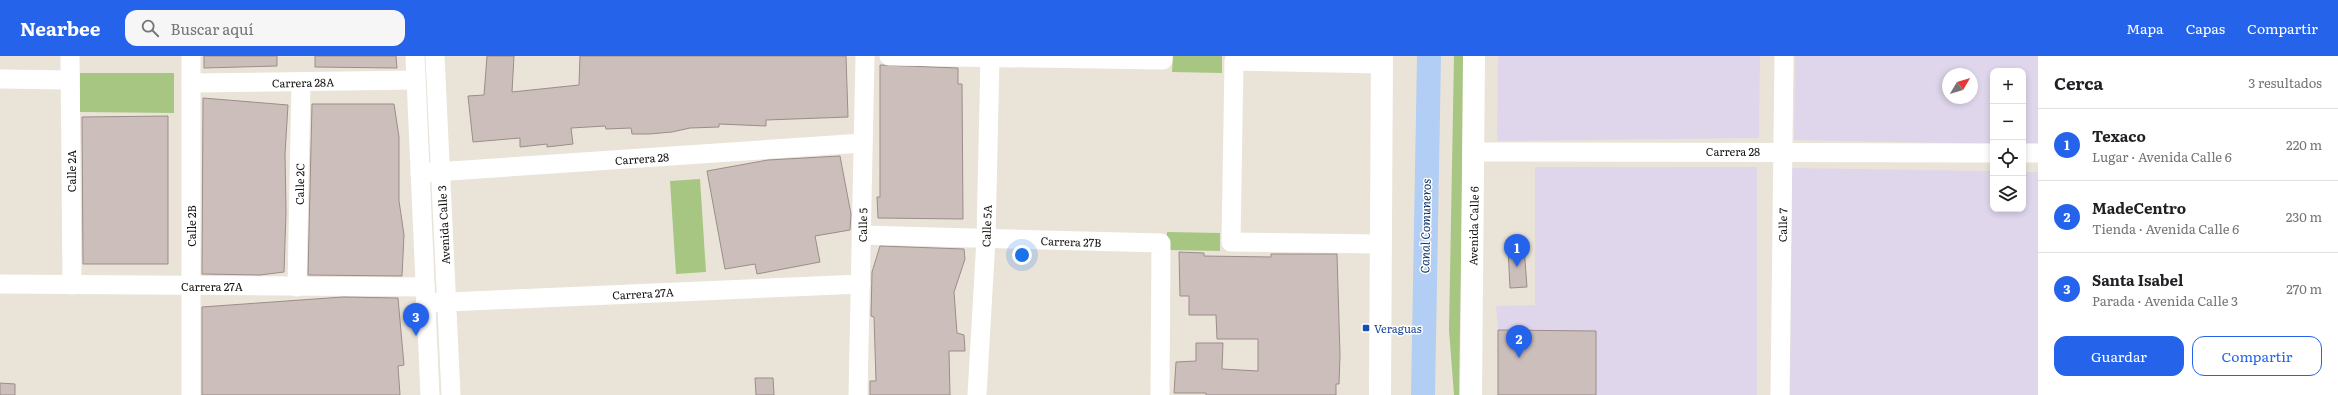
<!DOCTYPE html>
<html lang="es">
<head>
<meta charset="utf-8">
<style>
	:root { --surface:#fff; --page:#f6f6f6; --text:#202124; --muted:#757577; --line:#e0e0e0; --accent:#2563eb }
	body { margin:0; font-family:Literata,serif; background:var(--page); color:var(--text) }
	.controls { position:absolute; right:12px; top:12px; display:grid; overflow:hidden; border-radius:8px; box-shadow:0 2px 6px #0003 }
	.controls button { width:36px; height:36px; display:grid; place-items:center; padding:0; border:0; border-bottom:1px solid var(--line); background:var(--surface); color:var(--text); font:20px sans-serif }
	.compass { position:absolute; left:1942px; top:12px; width:36px; height:36px; border-radius:50%; background:var(--surface); box-shadow:0 2px 6px #0003; rotate:52deg }
	.you { position:absolute; left:1022px; top:199px; width:14px; height:14px; margin:-10px; border:3px solid #fff; border-radius:50%; background:#1a73e8; box-shadow:0 0 0 6px #1a73e833 }
	.badge { display:grid; place-items:center; width:26px; height:26px; border-radius:50%; background:var(--accent); color:#fff; font-size:13px; font-weight:700 }
	.pin { position:absolute; translate:-50% -33px; filter:drop-shadow(0 1px 2px #0008) }
	.pin::after { content:''; position:absolute; top:21px; width:14px; height:12px; background:inherit; clip-path:polygon(0 0,100% 0,50% 100%) }
	.list { margin:0; padding:0; list-style:none }
	h2 { display:flex; justify-content:space-between; align-items:center; height:52px; margin:0; padding:0 16px; font-size:17px }
	h2 small { font-size:13px; font-weight:400; color:var(--muted) }
	.list li { display:grid; grid-template-columns:26px 1fr auto; gap:12px; align-items:center; box-sizing:border-box; height:72px; padding:0 16px; border-top:1px solid var(--line) }
	.list b { display:block; font-size:15px; white-space:nowrap }
	.list p { margin:0; font-size:13px; white-space:nowrap; color:var(--muted) }
	.list em { font-size:13px; font-style:normal; color:var(--muted) }
	.actions { display:flex; gap:8px; padding:12px 16px }
	.actions a { flex:1; padding:9px 0; border:1px solid var(--accent); border-radius:12px; text-align:center; font-size:14px; color:var(--accent) }
	.actions .main { background:var(--accent); color:#fff }
	.icon { flex:none; width:22px; height:22px; fill:none; stroke:currentColor; stroke-width:2; stroke-linecap:round; stroke-linejoin:round }
	.map { position:relative; flex:none; width:2038px; height:339px; overflow:hidden }
	header { display:flex; align-items:center; gap:24px; box-sizing:border-box; height:56px; padding:0 20px; background:var(--accent); color:#fff }
	header strong { font-size:19px }
	nav { display:flex; gap:22px; margin-inline-start:auto; font-size:14px }
	.search { width:280px; height:36px; background:var(--page); display:flex; align-items:center; gap:10px; box-sizing:border-box; padding:0 14px; border-radius:12px; color:var(--muted); font-size:15px }
	main { display:flex }
	aside { flex:1; background:var(--surface) }
	.map>svg:first-child { display:block }
</style>
</head>
<body>
<header>
<strong>Nearbee</strong>
<div class="search"><svg class="icon" aria-label="search" viewBox="0 0 24 24"><circle cx="10" cy="10" r="6"/><path d="M15 15l6 6"/></svg>Buscar aquí</div>
<nav><a>Mapa</a><a>Capas</a><a>Compartir</a></nav>
</header>
<main>
<div class="map">
<svg width="2038" height="339" viewBox="0 0 2038 339">
	<rect width="100%" height="100%" fill="#eae4d8"/>
	<g fill="#dfd6ec" fill-rule="evenodd">
		<polygon points="1498,0 1760,0 1759,82 1497,85"/>
		<path d="M1795 0H2038V89H2023V15H1993V88L1794 84ZM1948 18H1972V42H1948Z"/>
		<polygon points="1535,111 1757,111 1757,339 1596,339 1596,275 1498,274 1496,250 1535,249"/>
		<polygon points="1792,112 1993,115 1993,153 2023,153 2023,116 2038,116 2038,339 1790,339"/>
	</g>
	<g fill="#a7c682">
		<polygon points="1173,0 1222,0 1222,17 1172,16"/>
		<polygon points="1454,0 1464,0 1459,339 1454,339 1449,274"/>
		<polygon points="80,17 174,17 174,57 80,56"/>
		<polygon points="700,123 706,216 676,218 670,125"/>
		<polygon points="1167,176 1220,177 1220,195 1167,194"/>
	</g>
	<polygon fill="#b2cef4" points="1417,0 1441,0 1435,339 1411,339"/>
	<g fill="#ccbebb" stroke="#9b8d8a">
		<polygon points="204,0 277,0 277,10 204,12"/>
		<polygon points="315,0 396,0 397,12 315,11"/>
		<polygon points="487,0 514,0 512,36 579,29 580,0 846,0 848,61 766,64 766,70 719,68 719,71 690,72 672,76 649,78 632,78 631,72 606,73 605,70 571,72 573,88 547,91 547,88 520,91 520,82 473,86 468,40 484,39"/>
		<polygon points="880,9 958,12 958,28 962,28 963,163 878,162 877,141 880,141"/>
		<polygon points="203,42 288,49 285,98 286,156 284,216 260,219 202,218"/>
		<polygon points="312,48 394,48 399,81 399,145 404,179 402,220 308,219"/>
		<polygon points="168,60 168,208 83,208 82,61"/>
		<polygon points="840,100 851,158 850,174 815,180 820,206 757,218 755,208 725,213 707,115 768,104"/>
		<polygon points="880,190 964,193 965,203 954,236 957,277 964,279 965,295 949,295 950,339 870,339 870,325 876,325 874,261 871,260 872,216"/>
		<polygon points="1515,191 1524,191 1527,231 1510,232 1508,192"/>
		<polygon points="1179,196 1204,197 1204,200 1271,201 1271,198 1337,198 1340,299 1339,328 1336,328 1336,339 1206,339 1206,337 1174,337 1176,306 1196,305 1196,287 1223,287 1222,313 1258,315 1258,283 1217,283 1216,259 1189,259 1189,240 1180,240"/>
		<polygon points="343,241 398,242 404,309 398,310 400,339 202,339 202,251"/>
		<polygon points="1498,274 1596,275 1596,339 1498,339"/>
		<polygon points="755,322 773,322 774,339 756,339"/>
		<polygon points="0,327 15,328 15,339 0,339"/>
	</g>
	<g fill="none" stroke-linecap="round" stroke-linejoin="round">
		<g stroke="#fff" stroke-width="19">
			<polyline points="70,0 72,229"/>
			<polyline points="415,0 430,339"/>
			<polyline points="435,0 451,339"/>
			<polyline points="889,0 1163,4 1163,0"/>
			<polyline points="0,23 70,24"/>
			<polyline points="191,27 416,24"/>
			<polyline points="1473,96 1993,97"/>
			<polyline points="2023,97 2038,97"/>
			<polyline points="420,117 863,87"/>
			<polyline points="861,179 1161,187 1160,339"/>
			<polyline points="1381,188 1231,186 1234,5 1382,8"/>
			<polyline points="0,228 425,231"/>
			<polyline points="297,231 301,26"/>
			<polyline points="425,247 861,228"/>
			<polyline points="191,339 191,0"/>
			<polyline points="858,339 865,0"/>
			<polyline points="977,339 986,183 990,0"/>
			<polyline points="1780,339 1784,0"/>
		</g>
		<g stroke="#fff" stroke-width="22">
			<polyline points="1380,339 1382,0"/>
			<polyline points="1471,339 1474,0"/>
		</g>
	</g>
	<rect fill="#1a4fb4" stroke="#fff" stroke-width="1.5" x="1362" y="268" width="8" height="8" rx="2"/>
	<g text-anchor="middle" dominant-baseline="central" stroke-width="3" stroke-linejoin="round" paint-order="stroke">
		<g font-size="11" fill="#14120e" stroke="#fff">
			<text transform="translate(303 26) rotate(-1)">Carrera 28A</text>
			<text x="1733" y="95">Carrera 28</text>
			<text transform="translate(642 102) rotate(-4)">Carrera 28</text>
			<text transform="translate(71 115) rotate(-90)">Calle 2A</text>
			<text transform="translate(299 128) rotate(-89)">Calle 2C</text>
			<text transform="translate(443 169) rotate(-93)">Avenida Calle 3</text>
			<text transform="translate(862 169) rotate(-89)">Calle 5</text>
			<text transform="translate(1782 169) rotate(-89)">Calle 7</text>
			<text transform="translate(191 170) rotate(-90)">Calle 2B</text>
			<text transform="translate(986 170) rotate(-88)">Calle 5A</text>
			<text transform="translate(1473 170) rotate(-89)">Avenida Calle 6</text>
			<text transform="translate(1071 185) rotate(2)">Carrera 27B</text>
			<text x="212" y="230">Carrera 27A</text>
			<text transform="translate(643 237) rotate(-3)">Carrera 27A</text>
		</g>
		<g font-size="11" fill="#164399" stroke="#fff" text-anchor="start">
			<text x="1374" y="272">Veraguas</text>
		</g>
		<g font-size="12" font-style="italic" fill="#00285e" stroke="#fff">
			<text transform="translate(1425 170) rotate(-89)">Canal Comuneros</text>
		</g>
	</g>
</svg>
<div class="controls">
<button>+</button>
<button>−</button>
<button><svg class="icon" aria-label="locate" viewBox="0 0 24 24"><circle cx="12" cy="12" r="6"/><path d="M12 2v4M12 18v4M2 12h4M18 12h4"/></svg></button>
<button><svg class="icon" aria-label="layers" viewBox="0 0 24 24"><path d="M12 4l9 5-9 5-9-5zM3 14l9 5 9-5"/></svg></button>
</div>
<svg class="compass" viewBox="-18 -18 36 36"><path d="M0-13l5 13h-10z" fill="#e53935"/><path d="M0 13l5-13h-10z" fill="#757577"/></svg>
<div class="you"></div>
<div class="pin badge" style="left:1517px;top:211px">1</div>
<div class="pin badge" style="left:1519px;top:302px">2</div>
<div class="pin badge" style="left:416px;top:280px">3</div>
</div>
<aside>
<h2>Cerca<small>3 resultados</small></h2>
<ul class="list">
<li><span class="badge">1</span><div><b>Texaco</b><p>Lugar · Avenida Calle 6</p></div><em>220 m</em></li>
<li><span class="badge">2</span><div><b>MadeCentro</b><p>Tienda · Avenida Calle 6</p></div><em>230 m</em></li>
<li><span class="badge">3</span><div><b>Santa Isabel</b><p>Parada · Avenida Calle 3</p></div><em>270 m</em></li>
</ul>
<div class="actions"><a class="main">Guardar</a><a>Compartir</a></div>
</aside>
</main>
</body>
</html>
